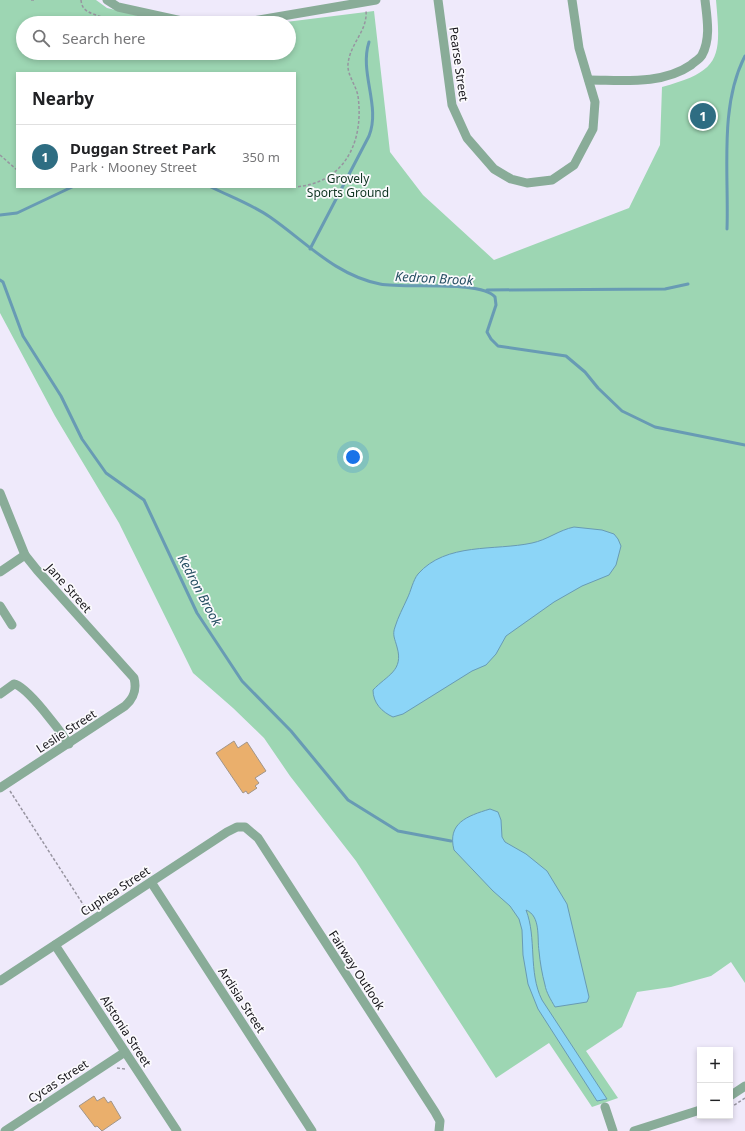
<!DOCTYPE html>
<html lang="en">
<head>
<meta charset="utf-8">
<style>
	:root { --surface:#fff; --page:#f2f2f2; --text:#202124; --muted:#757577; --line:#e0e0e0; --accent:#2e6d82 }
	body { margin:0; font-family:"Noto Sans",sans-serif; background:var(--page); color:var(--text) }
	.controls { position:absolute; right:12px; bottom:12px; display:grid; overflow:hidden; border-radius:0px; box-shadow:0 2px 6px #0003 }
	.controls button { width:36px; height:36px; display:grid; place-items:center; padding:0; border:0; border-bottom:1px solid var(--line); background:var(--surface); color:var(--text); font:20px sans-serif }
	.you { position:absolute; left:353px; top:457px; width:14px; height:14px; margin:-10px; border:3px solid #fff; border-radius:50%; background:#1a73e8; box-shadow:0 0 0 6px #1a73e833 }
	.badge { display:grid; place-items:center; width:26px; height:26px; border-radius:50%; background:var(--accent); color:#fff; font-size:13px; font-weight:700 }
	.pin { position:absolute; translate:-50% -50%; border:2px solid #fff; box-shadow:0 1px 4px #0006 }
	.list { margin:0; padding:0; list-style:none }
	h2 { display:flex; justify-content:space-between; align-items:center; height:52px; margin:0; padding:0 16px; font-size:17px }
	h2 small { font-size:13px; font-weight:400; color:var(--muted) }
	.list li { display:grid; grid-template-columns:26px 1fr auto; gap:12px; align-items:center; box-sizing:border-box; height:64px; padding:0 16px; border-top:1px solid var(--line) }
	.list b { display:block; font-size:15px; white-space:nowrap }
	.list p { margin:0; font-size:13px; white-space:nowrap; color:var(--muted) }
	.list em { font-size:13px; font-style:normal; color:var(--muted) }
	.icon { flex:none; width:22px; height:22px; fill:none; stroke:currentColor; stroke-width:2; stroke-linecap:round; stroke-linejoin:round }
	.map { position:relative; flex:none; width:745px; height:1131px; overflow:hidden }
	.search { position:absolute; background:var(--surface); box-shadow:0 2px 6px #0003; left:16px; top:16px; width:280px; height:44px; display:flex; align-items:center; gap:10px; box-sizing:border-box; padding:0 14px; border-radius:22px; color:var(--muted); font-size:15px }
	.panel { position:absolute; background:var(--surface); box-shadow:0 2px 6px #0003; left:16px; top:72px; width:280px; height:116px; border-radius:0px }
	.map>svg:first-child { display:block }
</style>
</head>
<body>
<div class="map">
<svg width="745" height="1131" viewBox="0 0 745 1131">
	<rect width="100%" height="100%" fill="#efeafb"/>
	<path fill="#9dd6b3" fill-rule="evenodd" d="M0 0H96L107 8 169 23H23V53H289V23H278L374 11 390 152 423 195 494 260 629 208 660 145 662 87C722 71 721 57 716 0H745V983L731 962 711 976 671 987 637 992 622 1027 586 1051 618 1098 592 1107 549 1043 496 1078 356 861 290 776 264 738 233 708 193 673 119 523 55 416 0 313ZM17 73H295V187H17Z"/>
	<g fill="#8cd5f7" stroke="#689bb4">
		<path d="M574 527 602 530 614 534 618 539 621 546 616 565 609 575 582 586 554 602 506 636 496 654 486 665 472 671 403 714 393 717C382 712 373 703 373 690 387 675 404 671 397 647 395 639 392 635 395 627 398 617 403 608 407 599 411 591 413 580 418 574 446 542 495 551 532 543 547 540 559 530 574 527Z"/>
		<path d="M490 809 498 812 501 820 502 837 505 842 526 854 547 871 567 904 589 997 587 1002 555 1007C551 1000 546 992 545 985 542 974 540 962 539 951 537 938 541 916 526 910 537 938 528 972 542 1000L607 1099 597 1101 538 1009 528 984 523 955 522 930 519 919 510 906 493 891 454 850C447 823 467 816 490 809Z"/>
	</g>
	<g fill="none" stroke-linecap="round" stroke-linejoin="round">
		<g stroke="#689bb4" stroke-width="3">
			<path d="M211 187C231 197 251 204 270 217 306 242 335 275 380 284 405 289 481 280 495 297L496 305 487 332 491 339 498 346 566 356 585 372 598 388 622 411 655 427 745 445"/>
			<polyline points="0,215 17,213 72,187"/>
			<path d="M727 229C729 173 719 106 745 56"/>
			<path d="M310 249 369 136C381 106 359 73 369 42"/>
			<polyline points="0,280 3,282 23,336 61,396 82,439 106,473 144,500 197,613 242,681 291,731 348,800 398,831 451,841"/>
			<polyline points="487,290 665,289 688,284"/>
		</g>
	</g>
	<g fill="#eaaf6c" stroke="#a19589">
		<polygon points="234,741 238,748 247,742 266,771 255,778 259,783 255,786 257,788 248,794 246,791 243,793 216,753"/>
		<polygon points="94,1096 97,1101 104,1097 108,1103 111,1101 121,1118 102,1131 97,1126 95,1127 79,1106"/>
	</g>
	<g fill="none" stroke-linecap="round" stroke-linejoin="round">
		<g stroke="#9794a0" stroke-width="1.5" stroke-dasharray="3 2" stroke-linecap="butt">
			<polyline points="31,0 36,0"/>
			<path d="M81 0C82 12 91 13 102 17"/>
			<polyline points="0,155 17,170"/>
			<path d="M283 187C339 190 365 148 358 96 356 85 347 75 348 64 350 43 368 31 366 10"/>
			<polyline points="10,791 88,912"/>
			<polyline points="117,1068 125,1069"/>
			<polyline points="730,1108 745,1098"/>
		</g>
		<g stroke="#89ac98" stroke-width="9">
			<polyline points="107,0 118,7 191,23"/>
			<polyline points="438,0 452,105 467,138 494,169 511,179 527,183 552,180 574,165 593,129 595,102 579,48 572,0"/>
			<polyline points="242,23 376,0"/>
			<path d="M589 80C622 80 662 85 691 65 694 62 700 59 702 55 711 38 707 18 705 0"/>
			<path d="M0 493 25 555 37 570 134 678C137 690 134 698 125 706L0 788"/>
			<polyline points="0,572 25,555"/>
			<polyline points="0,606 12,625"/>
			<path d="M0 694 14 684C27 686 60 731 69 744"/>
			<polyline points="151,882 312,1131"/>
			<polyline points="55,945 177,1131"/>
			<polyline points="0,981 227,832 237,827 245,827 258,838 435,1112 440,1121 439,1131"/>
			<polyline points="730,1096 745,1086"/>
			<polyline points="605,1107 613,1131"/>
			<polyline points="5,1131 125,1052"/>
			<polyline points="634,1131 700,1110"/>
		</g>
	</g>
	<g text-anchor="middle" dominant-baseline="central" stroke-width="3.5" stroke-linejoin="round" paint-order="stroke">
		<g font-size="12" fill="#151419" stroke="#fbfafd">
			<text transform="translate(459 64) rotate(82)">Pearse Street</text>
			<text transform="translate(69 588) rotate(48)">Jane Street</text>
			<text transform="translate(66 731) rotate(-33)">Leslie Street</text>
			<text transform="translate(115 891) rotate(-33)">Cuphea Street</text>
			<text transform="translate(357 970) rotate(57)">Fairway Outlook</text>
			<text transform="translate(242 1000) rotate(57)">Ardisia Street</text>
			<text transform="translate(126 1031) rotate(57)">Alstonia Street</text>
			<text transform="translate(58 1081) rotate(-33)">Cycas Street</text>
		</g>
		<g font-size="12" fill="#0f3521" stroke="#fbfafd">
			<text x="348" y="178">Grovely<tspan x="348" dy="14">Sports Ground</tspan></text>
		</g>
		<g font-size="13" font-style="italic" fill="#275063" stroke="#fbfafd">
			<text transform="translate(434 278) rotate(3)">Kedron Brook</text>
			<text transform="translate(200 590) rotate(62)">Kedron Brook</text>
		</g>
	</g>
</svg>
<div class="controls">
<button>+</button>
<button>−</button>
</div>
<div class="you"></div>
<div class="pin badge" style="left:703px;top:116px">1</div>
<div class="search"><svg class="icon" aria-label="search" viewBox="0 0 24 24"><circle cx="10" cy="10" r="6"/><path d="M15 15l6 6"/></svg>Search here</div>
<section class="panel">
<h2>Nearby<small></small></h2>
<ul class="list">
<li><span class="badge">1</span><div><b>Duggan Street Park</b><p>Park · Mooney Street</p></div><em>350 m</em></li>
</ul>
</section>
</div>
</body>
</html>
